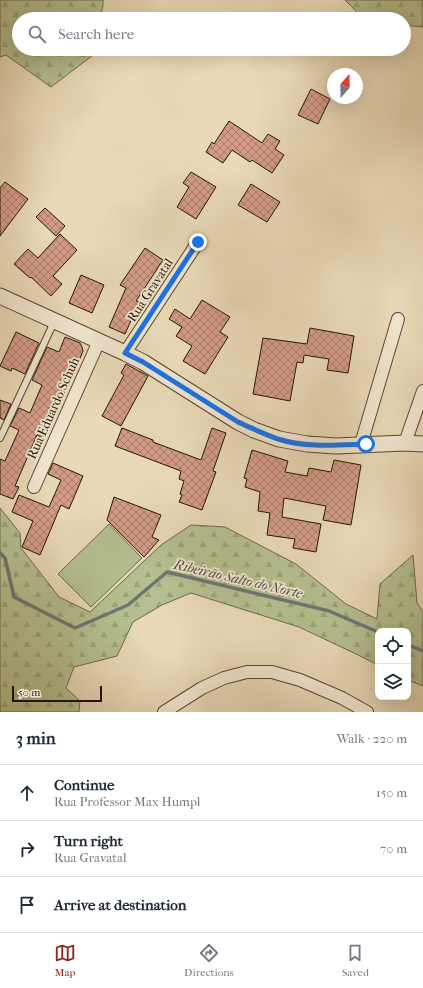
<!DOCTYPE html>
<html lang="en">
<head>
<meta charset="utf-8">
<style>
	:root { --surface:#fff; --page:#f6f6f7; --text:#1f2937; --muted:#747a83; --line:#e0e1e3; --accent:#8f2418 }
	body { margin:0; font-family:"IM FELL French Canon",serif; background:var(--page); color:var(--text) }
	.controls { position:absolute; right:12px; bottom:12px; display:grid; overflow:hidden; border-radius:8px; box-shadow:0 4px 16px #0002 }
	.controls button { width:36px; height:36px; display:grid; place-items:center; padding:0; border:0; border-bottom:1px solid var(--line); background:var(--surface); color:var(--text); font:20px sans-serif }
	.compass { position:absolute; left:327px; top:68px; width:36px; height:36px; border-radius:50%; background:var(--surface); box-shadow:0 4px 16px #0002; rotate:20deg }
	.scale { position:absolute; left:12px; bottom:10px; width:90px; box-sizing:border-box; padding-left:4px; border:2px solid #251506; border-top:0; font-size:11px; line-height:14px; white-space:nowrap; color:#251506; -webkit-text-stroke:3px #f1e6d0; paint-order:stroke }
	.stop { position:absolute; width:12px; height:12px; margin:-9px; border:3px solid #1a73e8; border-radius:50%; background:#fff }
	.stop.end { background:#1a73e8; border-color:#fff; box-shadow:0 1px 4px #0008 }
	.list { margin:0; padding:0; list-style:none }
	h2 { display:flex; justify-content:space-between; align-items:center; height:52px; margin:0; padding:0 16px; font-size:17px }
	h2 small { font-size:13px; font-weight:400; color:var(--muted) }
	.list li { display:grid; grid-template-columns:26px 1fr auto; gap:12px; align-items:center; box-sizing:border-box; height:56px; padding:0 16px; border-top:1px solid var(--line) }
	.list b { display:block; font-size:15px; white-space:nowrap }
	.list p { margin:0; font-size:13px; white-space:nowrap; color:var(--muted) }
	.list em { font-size:13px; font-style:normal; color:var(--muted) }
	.icon { flex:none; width:22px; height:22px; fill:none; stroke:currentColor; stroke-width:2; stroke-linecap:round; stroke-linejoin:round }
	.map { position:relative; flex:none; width:423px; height:712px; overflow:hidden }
	.search { position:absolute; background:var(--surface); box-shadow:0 4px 16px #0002; left:12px; right:12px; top:12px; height:44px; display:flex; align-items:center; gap:10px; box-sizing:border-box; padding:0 14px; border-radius:22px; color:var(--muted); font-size:15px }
	.sheet { height:220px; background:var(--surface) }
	nav { display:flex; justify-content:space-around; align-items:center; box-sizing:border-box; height:56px; border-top:1px solid var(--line); background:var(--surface); font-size:11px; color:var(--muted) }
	nav a { display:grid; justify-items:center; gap:2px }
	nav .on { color:var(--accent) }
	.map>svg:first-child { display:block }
</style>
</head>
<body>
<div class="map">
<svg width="423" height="712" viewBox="0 0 423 712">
	<defs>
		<pattern id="forest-firs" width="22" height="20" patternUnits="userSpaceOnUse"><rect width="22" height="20" fill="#b5bf8f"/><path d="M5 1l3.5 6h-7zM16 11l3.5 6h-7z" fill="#9ca37a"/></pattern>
		<pattern id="building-cross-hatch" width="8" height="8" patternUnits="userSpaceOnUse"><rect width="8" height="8" fill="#d39b86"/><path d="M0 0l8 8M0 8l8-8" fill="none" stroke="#ab7d6c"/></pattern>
	</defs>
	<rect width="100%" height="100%" fill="#e9d9b6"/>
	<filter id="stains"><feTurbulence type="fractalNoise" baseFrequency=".005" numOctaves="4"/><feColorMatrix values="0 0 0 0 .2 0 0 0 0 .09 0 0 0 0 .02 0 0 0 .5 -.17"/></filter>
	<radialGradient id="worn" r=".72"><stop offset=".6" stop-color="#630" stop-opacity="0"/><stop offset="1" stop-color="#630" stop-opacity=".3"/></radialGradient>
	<g fill="url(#forest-firs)" stroke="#6d6a4a">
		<polygon points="0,0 103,0 103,5 100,19 19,19 19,49 94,49 93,55 51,87 6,55 0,57"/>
		<polygon points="345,0 423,0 423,27 404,25 404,19 364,19"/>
		<polygon points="0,508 20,533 21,548 59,597 90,612 161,545 191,525 225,527 296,564 346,604 377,619 380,584 413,555 417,603 423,612 423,686 408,680 408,631 378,631 378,665 356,654 299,627 191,593 162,605 133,622 117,656 74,667 66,688 80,701 79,712 0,712"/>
	</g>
	<polygon fill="#b5bf8f" stroke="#6d6a4a" points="109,524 142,558 91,607 58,574"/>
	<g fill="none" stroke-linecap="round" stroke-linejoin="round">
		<g stroke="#6d7672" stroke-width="3.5">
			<polyline points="0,553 5,558 14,597 75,628 128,605 167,572 329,611 378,632"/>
			<polyline points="408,645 423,651"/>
		</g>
	</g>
	<g fill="url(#building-cross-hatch)" stroke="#251506">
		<polygon points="311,89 330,99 318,124 298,115"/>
		<polygon points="229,121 262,143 268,134 280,141 275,149 284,155 272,173 252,160 250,162 232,150 223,163 206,152 212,142 214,144"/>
		<polygon points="191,172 216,187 196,219 177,207 189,187 183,183"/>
		<polygon points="5,182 28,199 0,236 0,188"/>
		<polygon points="251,184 280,202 267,222 238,205"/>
		<polygon points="45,208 65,226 56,236 36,217"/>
		<polygon points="60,234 77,250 53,276 62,284 51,296 31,277 30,278 14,264 28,249 38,258"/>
		<polygon points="145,248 163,260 136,301 139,302 125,334 109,327 126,288 120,285"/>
		<polygon points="81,275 104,285 92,313 69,303"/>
		<polygon points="202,300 230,317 220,332 228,337 205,374 183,361 192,346 176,336 182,327 169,319 175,309 190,319"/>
		<polygon points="310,328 354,336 348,373 327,370 329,359 304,355 303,363 297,362 290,401 253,394 263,338 307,344"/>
		<polygon points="16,332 39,343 25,374 12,368 11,371 0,366"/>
		<polygon points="65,337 80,343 82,347 83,351 69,385 68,384 43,438 37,435 15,486 19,487 13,499 0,494 0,459 5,461 19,430 10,426 19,408 30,413 42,385 32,380 47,347 59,352"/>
		<polygon points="126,364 148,376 121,426 102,416 124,375 121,373"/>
		<polygon points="0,400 11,404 4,420 0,418"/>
		<polygon points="122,428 153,440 153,442 201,460 212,428 226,433 213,471 216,472 202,510 179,502 182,495 180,494 184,481 179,479 181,471 115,446"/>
		<polygon points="252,450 288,461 285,472 307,476 309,468 331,472 334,460 361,465 351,525 323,520 326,506 284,498 282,517 321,524 316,552 293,548 295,539 267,535 270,513 258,511 260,492 245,487 247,479 244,478"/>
		<polygon points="53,463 83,476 69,509 61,505 40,555 22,547 33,521 12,512 19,495 49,507 61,480 48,474"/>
		<polygon points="114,497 161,515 152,537 159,540 144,557 107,520"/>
	</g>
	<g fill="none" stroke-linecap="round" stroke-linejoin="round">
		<defs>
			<polyline id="service" points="0,438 54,322"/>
			<g id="minor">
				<polyline points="125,353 198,242"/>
				<polyline points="405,443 423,391"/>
				<polyline points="361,444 398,319"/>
				<polyline points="34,487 99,341"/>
				<polyline points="164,712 202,688 224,678 247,672 272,672 300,680 342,698 367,712"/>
			</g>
			<polyline id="tertiary" points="0,296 125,353 143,362 238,422 254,430 279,439 307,444 336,446 405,443 423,444"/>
		</defs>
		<use href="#service" stroke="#564632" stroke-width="8"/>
		<use href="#minor" stroke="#564632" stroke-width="14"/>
		<use href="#tertiary" stroke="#564632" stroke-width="17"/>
		<use href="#service" stroke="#f1e6d0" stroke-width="6"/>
		<use href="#minor" stroke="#f1e6d0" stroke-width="12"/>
		<use href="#tertiary" stroke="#f1e6d0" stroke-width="15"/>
	</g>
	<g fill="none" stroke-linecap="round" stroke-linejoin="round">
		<path stroke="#1a73e8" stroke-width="5" d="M198 242 125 353 143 362 238 422C251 428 264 434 278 439 306 448 337 445 366 444"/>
	</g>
	<g text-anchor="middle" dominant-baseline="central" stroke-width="3.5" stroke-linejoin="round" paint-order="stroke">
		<g font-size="13" fill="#251506" stroke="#f1e6d0">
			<text transform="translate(150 290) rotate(-57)">Rua Gravatal</text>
			<text transform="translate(53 408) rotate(-66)">Rua Eduardo Schuh</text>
		</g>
		<g font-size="14" font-style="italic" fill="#4f4e45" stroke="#f1e6d0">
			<text transform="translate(238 579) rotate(13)">Ribeirão Salto do Norte</text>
		</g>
	</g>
	<rect width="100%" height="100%" filter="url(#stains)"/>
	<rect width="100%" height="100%" fill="url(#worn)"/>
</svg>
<div class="controls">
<button><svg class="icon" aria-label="locate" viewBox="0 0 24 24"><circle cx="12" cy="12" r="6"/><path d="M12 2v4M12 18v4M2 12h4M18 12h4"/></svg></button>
<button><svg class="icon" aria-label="layers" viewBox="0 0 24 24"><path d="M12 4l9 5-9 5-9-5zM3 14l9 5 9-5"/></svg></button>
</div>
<svg class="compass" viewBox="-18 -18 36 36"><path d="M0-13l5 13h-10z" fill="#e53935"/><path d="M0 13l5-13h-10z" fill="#747a83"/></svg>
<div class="scale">50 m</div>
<div class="stop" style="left:366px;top:444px"></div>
<div class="stop end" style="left:198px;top:242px"></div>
<div class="search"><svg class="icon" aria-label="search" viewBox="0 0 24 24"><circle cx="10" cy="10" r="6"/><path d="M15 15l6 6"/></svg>Search here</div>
</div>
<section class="sheet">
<h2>3 min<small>Walk · 220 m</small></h2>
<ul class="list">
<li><svg class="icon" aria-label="ahead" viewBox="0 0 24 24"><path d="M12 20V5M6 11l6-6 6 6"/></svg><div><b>Continue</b><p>Rua Professor Max Humpl</p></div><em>150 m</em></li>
<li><svg class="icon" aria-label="right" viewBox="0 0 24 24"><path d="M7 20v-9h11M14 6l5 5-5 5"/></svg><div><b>Turn right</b><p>Rua Gravatal</p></div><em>70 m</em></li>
<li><svg class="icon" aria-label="arrive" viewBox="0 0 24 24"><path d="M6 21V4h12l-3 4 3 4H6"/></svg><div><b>Arrive at destination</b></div></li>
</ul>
</section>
<nav>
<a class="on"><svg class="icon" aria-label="map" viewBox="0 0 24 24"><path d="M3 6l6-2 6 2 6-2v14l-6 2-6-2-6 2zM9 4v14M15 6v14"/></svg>Map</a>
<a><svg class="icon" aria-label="directions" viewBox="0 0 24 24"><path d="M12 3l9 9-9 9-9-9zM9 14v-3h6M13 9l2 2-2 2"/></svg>Directions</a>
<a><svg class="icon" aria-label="saved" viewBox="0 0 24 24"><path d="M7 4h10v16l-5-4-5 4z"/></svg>Saved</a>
</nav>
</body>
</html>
